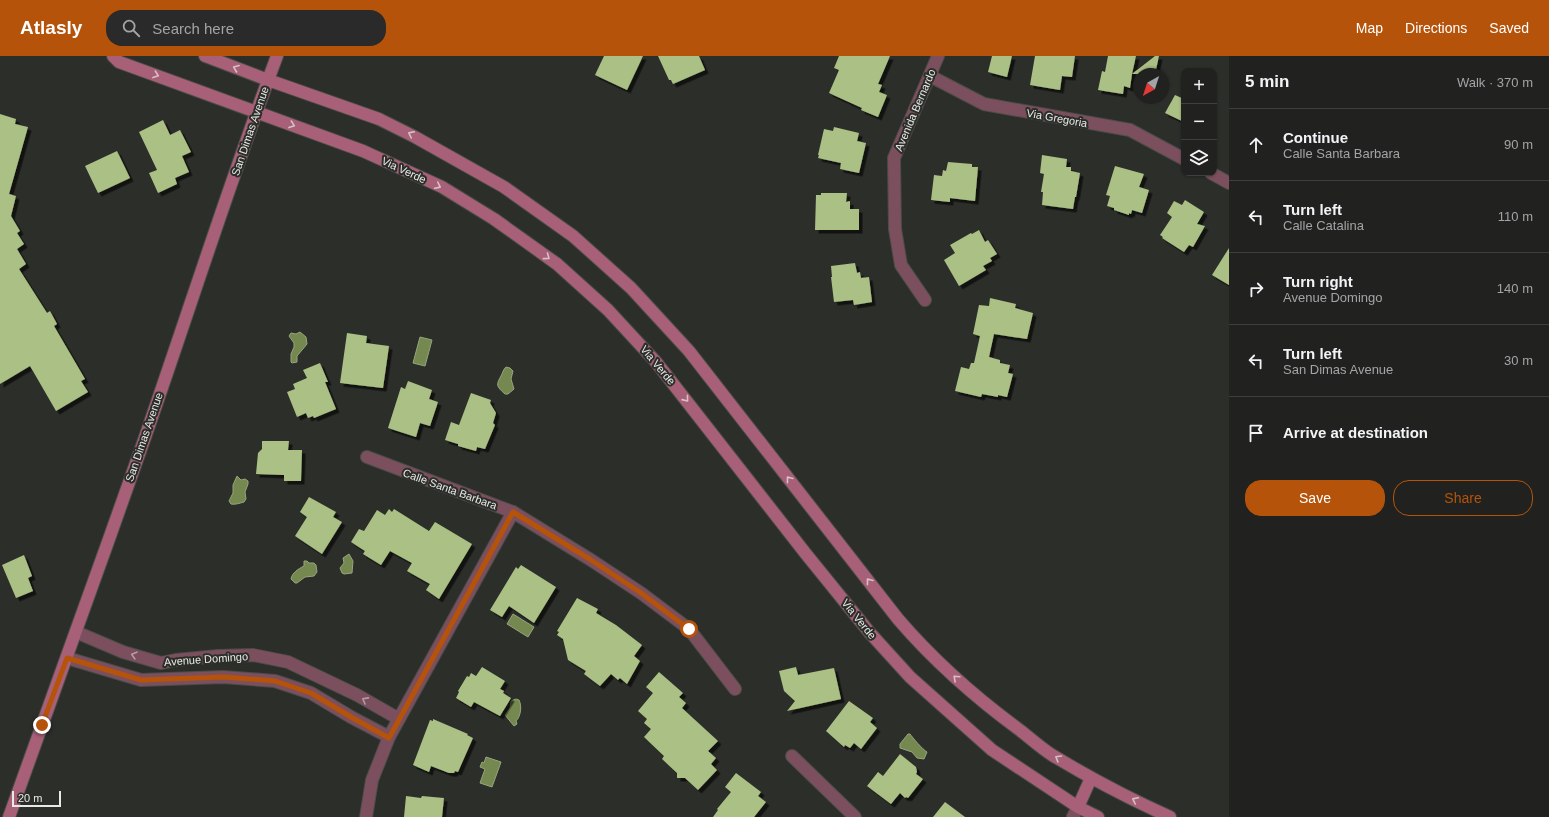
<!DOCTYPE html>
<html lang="en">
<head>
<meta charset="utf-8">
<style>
	:root { --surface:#212220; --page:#292a29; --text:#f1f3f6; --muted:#a2a4a5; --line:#3e3f3e; --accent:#b45309 }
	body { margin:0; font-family:Helvetica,sans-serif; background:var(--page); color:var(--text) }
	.controls { position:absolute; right:12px; top:12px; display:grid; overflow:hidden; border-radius:8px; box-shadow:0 1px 3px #0004 }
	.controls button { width:36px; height:36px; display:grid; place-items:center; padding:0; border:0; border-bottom:1px solid var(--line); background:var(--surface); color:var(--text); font:20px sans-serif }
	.compass { position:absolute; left:1133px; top:12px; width:36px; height:36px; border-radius:50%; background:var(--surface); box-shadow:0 1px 3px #0004; rotate:219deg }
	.scale { position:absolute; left:12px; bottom:10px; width:49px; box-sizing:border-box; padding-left:4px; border:2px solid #e9eae7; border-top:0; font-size:11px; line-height:14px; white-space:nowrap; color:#e9eae7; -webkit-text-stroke:3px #2c2e2a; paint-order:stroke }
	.stop { position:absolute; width:12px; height:12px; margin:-9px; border:3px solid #b45309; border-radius:50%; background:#fff }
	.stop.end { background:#b45309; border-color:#fff; box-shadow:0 1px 4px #0008 }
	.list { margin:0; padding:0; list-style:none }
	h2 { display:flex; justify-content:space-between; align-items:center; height:52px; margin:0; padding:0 16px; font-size:17px }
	h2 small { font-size:13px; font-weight:400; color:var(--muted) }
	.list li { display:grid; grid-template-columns:26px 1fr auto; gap:12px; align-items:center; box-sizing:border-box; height:72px; padding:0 16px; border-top:1px solid var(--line) }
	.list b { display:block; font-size:15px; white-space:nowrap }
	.list p { margin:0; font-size:13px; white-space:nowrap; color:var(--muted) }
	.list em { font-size:13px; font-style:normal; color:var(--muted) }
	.actions { display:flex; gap:8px; padding:12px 16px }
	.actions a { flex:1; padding:9px 0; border:1px solid var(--accent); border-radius:16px; text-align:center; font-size:14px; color:var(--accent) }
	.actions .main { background:var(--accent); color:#fff }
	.icon { flex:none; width:22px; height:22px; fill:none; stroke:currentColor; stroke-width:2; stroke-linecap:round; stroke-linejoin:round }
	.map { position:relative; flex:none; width:1229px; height:761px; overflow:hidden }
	header { display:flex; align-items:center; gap:24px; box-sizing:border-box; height:56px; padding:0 20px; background:var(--accent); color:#fff }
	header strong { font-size:19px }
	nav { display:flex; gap:22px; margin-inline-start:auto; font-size:14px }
	.search { width:280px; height:36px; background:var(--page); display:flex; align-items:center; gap:10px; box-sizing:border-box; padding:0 14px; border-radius:16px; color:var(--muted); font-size:15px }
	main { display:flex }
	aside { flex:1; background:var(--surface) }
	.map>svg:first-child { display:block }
</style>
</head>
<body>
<header>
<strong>Atlasly</strong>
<div class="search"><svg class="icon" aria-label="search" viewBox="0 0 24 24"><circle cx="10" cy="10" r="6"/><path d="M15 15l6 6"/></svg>Search here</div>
<nav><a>Map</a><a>Directions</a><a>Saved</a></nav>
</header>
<main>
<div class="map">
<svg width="1229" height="761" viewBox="0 0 1229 761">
	<defs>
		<filter id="shadow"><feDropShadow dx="3.5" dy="3.5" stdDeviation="0" flood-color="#0009"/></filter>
	</defs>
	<rect width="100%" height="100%" fill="#2c2e2a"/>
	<g fill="#74884f" stroke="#97a57d">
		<polygon points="300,276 306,281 307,288 297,300 297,306 292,307 291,306 291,298 294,291 294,287 289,280 291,277 296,278"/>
		<polygon points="420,281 432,284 425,310 413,307"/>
		<path d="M506 311 510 312 513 315 511 323 514 333 508 338H505C496 330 496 329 501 320 503 316 503 314 506 311Z"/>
		<path d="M237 420 241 424 245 423 248 425V428L245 436 246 443 244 446C240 447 235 449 231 448L229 445 233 437V429Z"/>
		<polygon points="349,498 353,505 352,517 344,518 342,517 340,512 344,507 343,502"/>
		<path d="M304 505H307L309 507H314L316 509 317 516 314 520 305 521 297 527H295L291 523C292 517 298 513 304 510Z"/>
		<polygon points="513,558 534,571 528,581 507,568"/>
		<path d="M516 643 519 644C522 650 521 660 516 665L517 668 514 670 505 659 510 652 511 645Z"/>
		<path d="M908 678H910C912 681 923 694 927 696L924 703 917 702 912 696 900 692V688Z"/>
		<polygon points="486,701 501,706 492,731 480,727 485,713 480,711 482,706 484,707"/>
	</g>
	<g fill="#abc085" filter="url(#shadow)">
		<polygon points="604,0 643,0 627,34 595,19"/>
		<polygon points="658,0 699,0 705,14 673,28 671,24 669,24"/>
		<polygon points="839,0 890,0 878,28 882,29 879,36 887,39 878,61 861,54 862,52 829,37 839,14 834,12"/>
		<polygon points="992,0 1012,0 1007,21 988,16"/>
		<polygon points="1035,0 1075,0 1072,21 1062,20 1060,34 1030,29"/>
		<polygon points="1108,0 1136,0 1132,18 1155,0 1159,0 1155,18 1132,18 1130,32 1124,30 1123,38 1098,34 1102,15 1105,16"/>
		<polygon points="1175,39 1184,43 1184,66 1165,57"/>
		<polygon points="0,58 16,63 15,68 28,71 9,138 16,140 11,160 20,175 17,177 24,188 17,193 26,208 19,213 47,257 50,255 57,268 54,270 85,323 81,325 88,336 56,355 30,310 0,328"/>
		<polygon points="163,64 170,79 180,74 191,96 182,100 189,116 175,122 177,128 158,137 149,117 157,114 139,76"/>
		<polygon points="834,71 859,77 857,85 866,87 859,117 840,113 841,107 818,102 819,99 818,99 824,73 833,75"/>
		<polygon points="117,95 130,122 98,137 85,110"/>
		<polygon points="1042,99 1067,103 1066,111 1071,111 1071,115 1080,117 1076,141 1075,141 1073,153 1042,149 1043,136 1041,136 1044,118 1040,117"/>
		<polygon points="948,106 972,108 972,111 978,111 975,145 950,142 950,146 931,144 934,119 942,120 943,114 946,115"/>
		<polygon points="1115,110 1144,118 1139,131 1149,134 1142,157 1132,154 1131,158 1129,157 1129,159 1114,154 1114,152 1107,150 1110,140 1106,139"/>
		<polygon points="821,137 847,137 846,146 850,145 850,153 859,153 859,174 815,174 816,139 821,139"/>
		<polygon points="1185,144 1204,156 1197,168 1205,170 1193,191 1189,189 1184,196 1162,182 1163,181 1160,179 1172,161 1167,157 1174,145 1182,149"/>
		<polygon points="979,174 985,186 988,184 997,198 990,202 992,205 983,210 986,214 959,230 944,204 955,197 950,189 971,177 972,178"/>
		<polygon points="1229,192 1229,229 1212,219"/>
		<polygon points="855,207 857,217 860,216 861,222 869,221 872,246 854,249 853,244 834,246 831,221 832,221 831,210"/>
		<polygon points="990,242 1016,248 1015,252 1033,257 1027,283 994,278 989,301 1000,304 1000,307 1010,309 1008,317 1013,318 1007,341 998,339 998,341 982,338 981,341 955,335 961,311 969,313 971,307 974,307 980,280 973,278 979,249 989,250"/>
		<polygon points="347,277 367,280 366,287 389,290 383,332 340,327"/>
		<polygon points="320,307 328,326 325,326 336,353 314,362 313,360 308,362 306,357 297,361 287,336 295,333 293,328 307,322 303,314"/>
		<polygon points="408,325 432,334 429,343 438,346 430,370 420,367 416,381 388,372 401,331 405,333"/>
		<polygon points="471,337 491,344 490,347 496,357 493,367 495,369 485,393 477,391 476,395 458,390 458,388 445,384 451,366 459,369"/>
		<polygon points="262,385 289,385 288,394 302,394 301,425 284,425 284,419 256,418 258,397 262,393"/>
		<polygon points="309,441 336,456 333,461 342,466 322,498 295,480 307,461 300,456"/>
		<polygon points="389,453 392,456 394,453 429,475 435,466 472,488 439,543 426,534 430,528 407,515 412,507 390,495 381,509 363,498 365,495 351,486 359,473 364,475 377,454 385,459"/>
		<polygon points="24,499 32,520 28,522 33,535 16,542 2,509"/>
		<polygon points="521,509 556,531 534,567 509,550 502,561 490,554 516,511 518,513"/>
		<polygon points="577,542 598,553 596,557 616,569 642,589 634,600 640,605 627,628 620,622 618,624 611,618 600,630 584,618 586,615 568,604 563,583 557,579 559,576 557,575"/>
		<polygon points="482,611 505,625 500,633 504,635 503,637 511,642 500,660 474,646 471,651 456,642 459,636 458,635 467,620 469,621 471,617 476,620"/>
		<polygon points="796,611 798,619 834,612 841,643 787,655 795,645 784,635 779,615"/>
		<polygon points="659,616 683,637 679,641 686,647 682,652 718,685 708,695 716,702 711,708 717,714 698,734 685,722 677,722 677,717 662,703 664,700 644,681 651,673 644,667 647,663 638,655 653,637 646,631"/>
		<polygon points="849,645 873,662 870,666 877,672 861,693 854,687 850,692 845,689 844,691 826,675"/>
		<polygon points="433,663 468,678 467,679 473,682 458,716 455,715 454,717 449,717 431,710 429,716 413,709 430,664 433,665"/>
		<polygon points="900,698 916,711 917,716 916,718 923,723 908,742 906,741 905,742 900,737 891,748 867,730 878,716 883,720"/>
		<polygon points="736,717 761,736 758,740 766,746 754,761 713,761 718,754 717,753 731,736 725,731"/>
		<polygon points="406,740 421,742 422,740 444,742 442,761 404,761"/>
		<polygon points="945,746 965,761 933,761"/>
	</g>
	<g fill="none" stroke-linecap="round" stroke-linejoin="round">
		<defs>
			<g id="street">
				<polyline points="930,20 984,48 1130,74 1184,103"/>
				<polyline points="1211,117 1229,127"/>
				<polyline points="925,244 901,209 895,173 894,102 938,0"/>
				<polyline points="367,401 513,456 591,504 641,537 689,573 735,633"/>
				<polyline points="76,576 123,596 161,607 176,604 218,600 253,599 288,606 357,639 399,663"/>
				<polyline points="67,602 141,624 223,621 275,625 311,637 351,661 389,681"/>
				<polyline points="792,700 855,761"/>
				<polyline points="366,761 372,724 389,681 513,456"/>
				<polyline points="1073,761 1078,751"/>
			</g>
			<g id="secondary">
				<polyline points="113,0 119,6 363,95 442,131 494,163 557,208 608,254 656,306 806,498 870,577 910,621 992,694 1078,751 1098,761"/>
				<path d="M205 0 268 24 379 63 415 81 504 131 573 180 631 232 689 295 898 563C934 605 976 642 1021 675 1031 683 1041 692 1052 699 1090 722 1130 743 1170 761"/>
				<polyline points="1078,751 1091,722"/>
				<path d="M9 761C54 637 99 512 143 387 188 258 229 128 277 0"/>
			</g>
		</defs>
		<use href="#street" stroke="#4a4c48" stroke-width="14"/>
		<use href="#secondary" stroke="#4a4c48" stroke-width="14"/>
		<use href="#street" stroke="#7c4f5e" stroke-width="12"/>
		<use href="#secondary" stroke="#a76078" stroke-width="12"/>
	</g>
	<defs><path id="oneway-chevron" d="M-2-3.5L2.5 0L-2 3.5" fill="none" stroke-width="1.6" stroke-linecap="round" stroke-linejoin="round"/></defs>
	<g stroke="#d5c1c6">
		<use href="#oneway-chevron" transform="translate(236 12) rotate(-159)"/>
		<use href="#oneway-chevron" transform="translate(156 19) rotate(20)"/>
		<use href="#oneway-chevron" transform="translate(292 69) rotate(20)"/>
		<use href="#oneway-chevron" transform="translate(411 78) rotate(-154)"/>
		<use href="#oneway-chevron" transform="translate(438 130) rotate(26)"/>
		<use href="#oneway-chevron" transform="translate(547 201) rotate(36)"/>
		<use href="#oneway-chevron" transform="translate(686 343) rotate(51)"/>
		<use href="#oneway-chevron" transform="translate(789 423) rotate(-128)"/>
		<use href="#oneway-chevron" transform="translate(869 525) rotate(-128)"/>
		<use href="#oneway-chevron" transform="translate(956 622) rotate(-137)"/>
		<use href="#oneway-chevron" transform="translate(1058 702) rotate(-149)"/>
		<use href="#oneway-chevron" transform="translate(1135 744) rotate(-154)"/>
	</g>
	<g stroke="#b29ca2">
		<use href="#oneway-chevron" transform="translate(134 599) rotate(-164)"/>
		<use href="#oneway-chevron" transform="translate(365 644) rotate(-151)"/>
	</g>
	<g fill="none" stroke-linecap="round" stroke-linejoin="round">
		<polyline stroke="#b45309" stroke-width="5" points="42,669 67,602 141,624 224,621 275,625 311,637 351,661 389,682 513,456 591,504 641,537 689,573"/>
	</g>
	<g text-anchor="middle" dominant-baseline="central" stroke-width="4" stroke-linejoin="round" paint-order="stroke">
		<g font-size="11" fill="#e9eae7" stroke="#2c2e2a">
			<text transform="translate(915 54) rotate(-67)">Avenida Bernardo</text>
			<text transform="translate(1057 62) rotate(10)">Via Gregoria</text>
			<text transform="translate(250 75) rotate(-71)">San Dimas Avenue</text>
			<text transform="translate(404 114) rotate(25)">Via Verde</text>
			<text transform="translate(658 309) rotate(50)">Via Verde</text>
			<text transform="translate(144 381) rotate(-71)">San Dimas Avenue</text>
			<text transform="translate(450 433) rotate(20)">Calle Santa Barbara</text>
			<text transform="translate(859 563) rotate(51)">Via Verde</text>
			<text transform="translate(206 603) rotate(-4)">Avenue Domingo</text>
		</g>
	</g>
</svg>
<div class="controls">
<button>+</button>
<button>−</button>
<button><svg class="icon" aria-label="layers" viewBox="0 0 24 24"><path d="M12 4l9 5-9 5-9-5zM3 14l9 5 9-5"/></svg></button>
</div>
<svg class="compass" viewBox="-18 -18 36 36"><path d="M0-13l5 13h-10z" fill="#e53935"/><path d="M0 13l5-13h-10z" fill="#a2a4a5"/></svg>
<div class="scale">20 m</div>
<div class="stop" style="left:689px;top:573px"></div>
<div class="stop end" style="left:42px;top:669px"></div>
</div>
<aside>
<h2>5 min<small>Walk · 370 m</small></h2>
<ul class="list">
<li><svg class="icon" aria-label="ahead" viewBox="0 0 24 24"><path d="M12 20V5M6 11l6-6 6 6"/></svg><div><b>Continue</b><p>Calle Santa Barbara</p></div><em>90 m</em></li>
<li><svg class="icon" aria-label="left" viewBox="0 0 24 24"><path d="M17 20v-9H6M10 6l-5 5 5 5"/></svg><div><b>Turn left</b><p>Calle Catalina</p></div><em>110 m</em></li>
<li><svg class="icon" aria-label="right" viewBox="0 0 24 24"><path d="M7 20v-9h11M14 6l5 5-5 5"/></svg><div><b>Turn right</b><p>Avenue Domingo</p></div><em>140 m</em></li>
<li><svg class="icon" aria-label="left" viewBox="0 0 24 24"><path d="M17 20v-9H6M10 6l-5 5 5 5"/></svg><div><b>Turn left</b><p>San Dimas Avenue</p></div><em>30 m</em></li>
<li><svg class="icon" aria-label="arrive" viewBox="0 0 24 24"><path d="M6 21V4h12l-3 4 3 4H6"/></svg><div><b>Arrive at destination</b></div></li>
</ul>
<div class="actions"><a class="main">Save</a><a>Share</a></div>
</aside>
</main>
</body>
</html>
